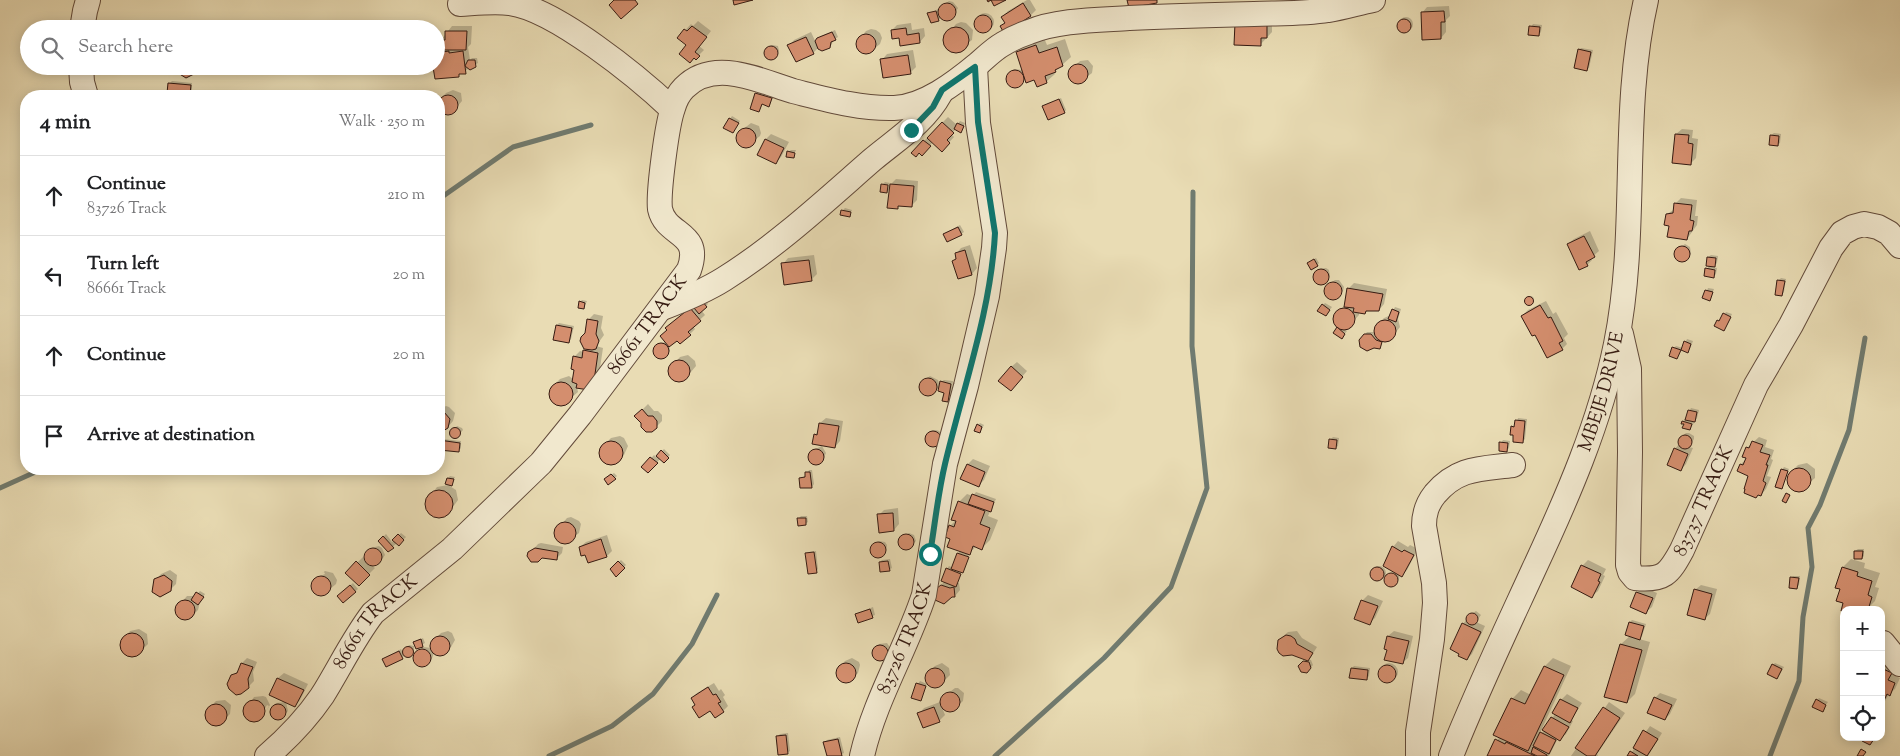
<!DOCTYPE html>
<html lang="en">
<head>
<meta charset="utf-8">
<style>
	:root { --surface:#fff; --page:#f2f2f2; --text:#202124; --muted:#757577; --line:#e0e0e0 }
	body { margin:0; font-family:"Sorts Mill Goudy",serif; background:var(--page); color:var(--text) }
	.controls { position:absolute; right:15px; bottom:15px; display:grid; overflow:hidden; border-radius:10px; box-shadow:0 2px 12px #0003 }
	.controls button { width:45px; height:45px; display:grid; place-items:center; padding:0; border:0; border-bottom:1px solid var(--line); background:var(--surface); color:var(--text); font:25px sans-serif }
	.stop { position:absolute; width:15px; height:15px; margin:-11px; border:4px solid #0f766e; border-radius:50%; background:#fff }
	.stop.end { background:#0f766e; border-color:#fff; box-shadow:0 1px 5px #0008 }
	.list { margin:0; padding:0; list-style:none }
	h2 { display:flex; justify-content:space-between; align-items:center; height:65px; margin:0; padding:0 20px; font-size:21px }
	h2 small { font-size:16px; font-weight:400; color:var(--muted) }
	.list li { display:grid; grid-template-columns:32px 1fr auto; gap:15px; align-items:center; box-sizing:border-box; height:80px; padding:0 20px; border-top:1px solid var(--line) }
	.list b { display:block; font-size:19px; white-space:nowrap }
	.list p { margin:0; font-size:16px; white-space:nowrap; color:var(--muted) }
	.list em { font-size:16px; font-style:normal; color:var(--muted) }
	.icon { flex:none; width:28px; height:28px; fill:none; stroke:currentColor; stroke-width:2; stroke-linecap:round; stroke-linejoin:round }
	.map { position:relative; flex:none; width:1900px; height:756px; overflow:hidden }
	.search { position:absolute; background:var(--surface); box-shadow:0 2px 12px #0003; left:20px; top:20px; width:425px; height:55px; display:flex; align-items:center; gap:12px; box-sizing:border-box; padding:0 18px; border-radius:28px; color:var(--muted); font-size:19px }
	.panel { position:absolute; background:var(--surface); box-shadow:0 2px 12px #0003; left:20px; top:90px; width:425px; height:385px; border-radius:20px }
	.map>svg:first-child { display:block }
</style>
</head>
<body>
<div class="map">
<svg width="1900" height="756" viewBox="0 0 1900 756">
	<rect width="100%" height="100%" fill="#e9dcb4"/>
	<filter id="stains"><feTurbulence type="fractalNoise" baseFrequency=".004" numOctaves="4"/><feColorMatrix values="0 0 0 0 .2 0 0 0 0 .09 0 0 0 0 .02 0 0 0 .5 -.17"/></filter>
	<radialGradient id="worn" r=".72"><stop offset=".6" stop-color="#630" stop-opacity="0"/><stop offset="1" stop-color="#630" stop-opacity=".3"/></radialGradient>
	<g fill="#0003">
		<polygon points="1027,0 1030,0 1036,10 1031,15 1004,31 1001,26 1006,22 1002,17 1008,11"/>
		<polygon points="949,1 953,2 958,8 952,19 944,20 942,17 938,20 929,14 938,9 939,13 942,6"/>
		<polygon points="1449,6 1450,16 1446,20 1446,32 1441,38 1422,13 1427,7"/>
		<circle cx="985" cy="22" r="9"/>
		<circle cx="1406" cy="24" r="7"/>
		<polygon points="1272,20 1272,32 1260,45 1235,44"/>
		<polygon points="698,21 711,31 699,46 704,50 696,58 688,45 678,38 691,24 693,26"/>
		<polygon points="961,22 966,23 973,30 972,40 957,51 948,48 945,38 956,24"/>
		<polygon points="911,23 912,30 924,28 925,36 920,42 900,36 892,30 897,25"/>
		<polygon points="1533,24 1542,25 1541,32 1539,34 1531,27"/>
		<polygon points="452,26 472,26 471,44 468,47 470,60 472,58 477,58 478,63 458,75 436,66 436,52 440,48 441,40"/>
		<polygon points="871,29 876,30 880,33 882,38 880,44 874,49 870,53 865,54 860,51 857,47 857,42 866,31"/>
		<polygon points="835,30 838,37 833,40 832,44 829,47 819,47 813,53 789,46 794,40 811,32 817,45 818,38 821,36"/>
		<polygon points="1044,38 1047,45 1065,39 1071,57 1054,72 1055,74 1046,82 1026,77 1018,87 1014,87 1007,82 1008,74 1014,69 1023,70 1017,52 1026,44"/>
		<polygon points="772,45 778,46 779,51 772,59 769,59 765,55 767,49"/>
		<polygon points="1581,48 1593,50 1589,68 1586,70 1579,50"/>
		<polygon points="913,50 916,67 910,73 882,60 887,54"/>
		<polygon points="1088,60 1093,66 1092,73 1079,83 1072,81 1070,73 1074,67 1080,61"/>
		<polygon points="172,81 192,83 192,91 189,93 169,84"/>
		<polygon points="453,90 461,93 462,101 451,114 442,113 439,111 439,101 446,93"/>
		<polygon points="759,91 774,96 769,106 763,103 759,111 751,109"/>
		<polygon points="1061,98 1066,110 1064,112 1044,106"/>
		<polygon points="732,116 740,121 735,129 730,119"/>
		<polygon points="948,117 957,125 960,121 965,123 963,129 956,129 951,134 954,137 942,150 933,142 922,154 919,152 913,152"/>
		<polygon points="751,123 759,126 761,133 760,136 747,146 740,144 738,137 742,130"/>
		<polygon points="1682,129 1693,130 1692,138 1698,139 1696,158 1690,164 1676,134"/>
		<polygon points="1774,133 1781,134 1780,143 1777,145 1771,135"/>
		<polygon points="771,134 789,142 781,157 776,162 759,154 766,139"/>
		<polygon points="791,150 796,150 793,157 788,152"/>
		<polygon points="896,179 918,181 917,200 911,206 900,205 898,207 891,188 887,192 883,184 885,182 890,183 889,186"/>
		<polygon points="1681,198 1697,200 1695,216 1698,216 1697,225 1687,239 1670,225 1667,214 1675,209 1675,204"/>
		<polygon points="845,208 852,210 849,216 842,211"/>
		<polygon points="960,225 964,232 961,234 944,234"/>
		<polygon points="1590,231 1599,251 1591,258 1592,260 1587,265 1568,244 1574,239"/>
		<polygon points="1685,244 1690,247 1691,254 1682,260 1679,260 1675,254 1676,251"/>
		<polygon points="970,245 977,268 972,274 958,278 954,261 957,258 956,254 961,248"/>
		<polygon points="814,255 817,274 811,280 783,264 788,258"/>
		<polygon points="1711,255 1718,256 1717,263 1713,267 1717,268 1716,274 1714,276 1707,269 1710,265 1708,257"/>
		<polygon points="1316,258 1319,263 1317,265 1311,261"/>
		<polygon points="1326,268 1329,270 1330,276 1325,282 1318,283 1316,282 1315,275 1319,269"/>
		<polygon points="1781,278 1786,279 1784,292 1782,295 1778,281"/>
		<polygon points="1335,280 1339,280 1344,287 1343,291 1333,298 1329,298 1325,291 1325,287"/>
		<polygon points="1354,283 1387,289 1384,304 1379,310 1368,309 1365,313 1359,312 1359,315 1348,327 1342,327 1347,331 1344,335 1334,332 1339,327 1336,324 1334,316 1345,305 1348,289"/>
		<polygon points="1708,288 1714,289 1710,299 1704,298"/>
		<circle cx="1530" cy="300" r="4"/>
		<polygon points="582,300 587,301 584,308 580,302"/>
		<polygon points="705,300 708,304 701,310 705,315 693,326 695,329 690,334 677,339 669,346 670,351 661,358 655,355 655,348 660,343 667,342 662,336 696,304"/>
		<polygon points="1546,301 1553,314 1556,312 1568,334 1564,338 1567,344 1562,349 1535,333 1522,316 1528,310"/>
		<polygon points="1325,303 1332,307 1328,312 1323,305"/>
		<polygon points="1395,307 1401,309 1398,319 1400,327 1392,337 1383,340 1379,348 1360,340 1367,332 1374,332 1377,337 1376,328 1378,324 1384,318 1391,315"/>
		<polygon points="1726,312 1732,314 1724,330 1718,321 1722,319"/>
		<polygon points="594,314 603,316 601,328 604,335 596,346 603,348 598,381 577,387 578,392 564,404 554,403 550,394 554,385 560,379 569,376 574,380 576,369 574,357 580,351 584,352 587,348 588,320"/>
		<polygon points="559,323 574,326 571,339 569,342 554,339 557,325"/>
		<polygon points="1687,339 1693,341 1690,349 1687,352 1681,349 1677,358 1674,348 1676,346 1683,348"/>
		<polygon points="688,355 695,361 696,366 685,379 676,380 672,378 669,370 680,357"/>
		<polygon points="1017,362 1027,371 1016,384 1011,367"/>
		<polygon points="930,376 938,380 940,387 928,396 924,395 920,388 920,384"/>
		<polygon points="944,380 953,381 950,399 948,401 941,382"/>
		<polygon points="648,404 654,411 658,411 662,415 662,421 652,431 636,416"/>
		<polygon points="446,406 449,407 455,413 453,421 441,435 439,434 439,410"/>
		<polygon points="1691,408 1699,410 1697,418 1690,429 1683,422"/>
		<polygon points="826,418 843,421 840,441 835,447 815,435 819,431 820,423"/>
		<polygon points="1518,418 1527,419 1525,439 1523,441 1512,427 1516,425"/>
		<polygon points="980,423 984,425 980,432 978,425"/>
		<polygon points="457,426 462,428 463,430 457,437 454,437 451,433"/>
		<circle cx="935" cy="438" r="8"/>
		<polygon points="1686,433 1689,433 1694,436 1694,439 1689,447 1693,448 1686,464 1681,470 1675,449 1679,444 1680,438"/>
		<polygon points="620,436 624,438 628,446 624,455 619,461 609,463 605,461 601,453 605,444 611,438"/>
		<polygon points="1333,437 1339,438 1338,446 1335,448 1331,439"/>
		<polygon points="1759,437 1767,440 1765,447 1774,450 1771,459 1773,460 1767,476 1771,477 1766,489 1761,495 1750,475 1741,464 1748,457 1747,448"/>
		<polygon points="442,439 461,441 461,448 458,451 440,441"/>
		<polygon points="1503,440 1510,441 1509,448 1507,450 1501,443"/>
		<polygon points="822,446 826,453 823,460 816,464 810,460 809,457 813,450"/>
		<polygon points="664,449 670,455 664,462 661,458 648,472 643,467 654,455 656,457"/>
		<polygon points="973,459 990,466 984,480 978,486 968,464"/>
		<polygon points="1807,463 1815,469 1815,478 1801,490 1792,488 1788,480 1792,471 1798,465"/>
		<polygon points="1784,467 1789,469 1781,488 1782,470"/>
		<polygon points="809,470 812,470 814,484 812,487 800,478 806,476"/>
		<polygon points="614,473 617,476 615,478 608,477"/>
		<polygon points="450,476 455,477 451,484 448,478"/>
		<polygon points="448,485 456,490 458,500 447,515 437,517 428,512 426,502 437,487"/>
		<polygon points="976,492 996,499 988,516 998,520 990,540 982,548 976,546 969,554 956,583 959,583 960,590 955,596 940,586 945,581 947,569 949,566 953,568 958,553 961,550 951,538 950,526 956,520 959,502 967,494 973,496"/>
		<polygon points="898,508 899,524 894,530 879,515 884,510"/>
		<polygon points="801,516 807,516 808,522 805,524 798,519"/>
		<polygon points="571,517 579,521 581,524 579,533 566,543 558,539 556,531 567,518"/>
		<polygon points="401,533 406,537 398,545 397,543 388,551 379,541 386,534 392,542"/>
		<polygon points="909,533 914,535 916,541 908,548 901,547 900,544 902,537"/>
		<polygon points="607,535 612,551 607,556 586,553 580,547 586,542"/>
		<polygon points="879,541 885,542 887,545 886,552 877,557 872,553 872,549"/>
		<polygon points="1398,541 1408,547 1410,545 1418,549 1407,570 1402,575 1400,574 1399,579 1395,584 1389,585 1386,578 1390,573 1396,572 1393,547"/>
		<polygon points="541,543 563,547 562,553 556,559 528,556 538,544"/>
		<polygon points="379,546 382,548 385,555 379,564 371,565 375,568 359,584 347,573 363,557 364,558 371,548"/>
		<polygon points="1858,549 1864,549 1864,556 1862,558 1855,551"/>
		<polygon points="816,551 818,569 816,572 807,554 809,552"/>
		<polygon points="890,559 892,568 889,570 880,562 882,560"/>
		<polygon points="1851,559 1865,563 1864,568 1880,573 1875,587 1879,588 1875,601 1867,609 1845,602 1841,588 1837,587 1843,567"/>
		<polygon points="621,560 626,565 616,575 611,569"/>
		<polygon points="1588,560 1606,569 1603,575 1605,576 1598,591 1592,596 1572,587 1582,566"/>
		<circle cx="1379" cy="573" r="7"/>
		<polygon points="170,570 177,575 176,584 170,590 156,580 161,574"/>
		<polygon points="325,571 333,573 337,580 336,584 323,595 315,593 312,586 318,577 325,574 324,572 321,574"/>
		<polygon points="1793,576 1800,576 1799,585 1797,587 1791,578"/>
		<polygon points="353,583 358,589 343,601 338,596"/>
		<polygon points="1701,585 1717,589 1710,614 1704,619 1695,590"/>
		<polygon points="1643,587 1657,593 1652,607 1646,612 1637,593"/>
		<polygon points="200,591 205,594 200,602 198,610 189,619 181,619 176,612 176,609 187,596 195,596"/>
		<polygon points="1368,595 1383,601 1375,618 1369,623 1362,601"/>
		<polygon points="873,607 875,615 859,621 856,614"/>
		<polygon points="1476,611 1481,615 1476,622 1485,626 1472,654 1467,659 1463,624 1471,614"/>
		<polygon points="1632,620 1646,624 1642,636 1639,639 1650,642 1635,694 1627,702 1621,644 1630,636 1630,622"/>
		<polygon points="139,629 147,634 148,644 139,653 130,656 122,651 122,641 130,631"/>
		<polygon points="448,631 452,633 455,640 451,647 441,655 434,653 431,661 425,666 418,665 414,659 414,655 423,647 432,648 431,646 435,639 441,633"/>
		<polygon points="1297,631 1302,638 1317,647 1309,660 1311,660 1313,665 1307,672 1300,666 1306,659 1279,640 1288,632"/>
		<polygon points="1394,631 1413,636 1408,658 1402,663 1388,649 1388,636"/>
		<polygon points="423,638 425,643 416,648 414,642"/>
		<polygon points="887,643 891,649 888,656 885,659 877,659 875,657 874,650 879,644"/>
		<polygon points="409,645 414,646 414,652 412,654 407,656 405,655 402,658 384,659 401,649 403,653"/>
		<polygon points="247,658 257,662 253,672 254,681 248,687 232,676 239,670 242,663"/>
		<polygon points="852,658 859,662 860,665 858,673 852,679 845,682 838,678 837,675 839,667 845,661"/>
		<polygon points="1553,658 1571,666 1539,735 1544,731 1555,714 1561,700 1567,694 1582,703 1571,720 1573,721 1566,734 1560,739 1558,738 1549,756 1488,756 1500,736 1512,699 1521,690 1531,695 1545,666"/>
		<polygon points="1882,661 1896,667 1893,675 1900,678 1895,689 1889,694 1881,708"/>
		<circle cx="1389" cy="672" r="9"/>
		<polygon points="942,663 949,668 950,675 938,687 930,686 926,679 929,671 935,666"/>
		<polygon points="1775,663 1784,667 1777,678 1773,665"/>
		<polygon points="1354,666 1370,668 1369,676 1366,679 1352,668"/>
		<polygon points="284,673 308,684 300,700 295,706 271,694 278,678"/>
		<polygon points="920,681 927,684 920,700 918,684"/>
		<polygon points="714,683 719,691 721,689 725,695 723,697 728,706 723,711 696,705 692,698 697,693"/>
		<polygon points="955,688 958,688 964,693 963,701 954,709 947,710 942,705 942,698"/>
		<polygon points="1660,693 1677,699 1670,714 1665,719 1655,698"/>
		<polygon points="263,696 266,697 270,705 265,713 269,706 267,705 261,715 263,715 260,718 252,720 246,715 245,711 254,697"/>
		<polygon points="1819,698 1828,702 1822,710 1817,700"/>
		<polygon points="225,700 231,705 230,714 221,723 213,724 207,718 207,710 216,701"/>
		<polygon points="286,702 288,711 285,714 279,719 272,716 271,713 274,706 276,703"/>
		<polygon points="940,702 945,715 940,720 924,726 919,714 924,708"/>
		<polygon points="1609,702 1625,713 1597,754 1598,756 1571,756"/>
		<polygon points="1650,726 1662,733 1648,756 1629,756"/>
		<polygon points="788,733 790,751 787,753 777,737 780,734"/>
		<polygon points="840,737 844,753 838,756 828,756 824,743 827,740"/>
	</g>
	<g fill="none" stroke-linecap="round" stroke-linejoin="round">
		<g stroke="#707b70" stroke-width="5">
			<polyline points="439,199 513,147 591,125"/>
			<polyline points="0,488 42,469"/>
			<polyline points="549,756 612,726 653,694 692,644 717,595"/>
			<polyline points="995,756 1104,658 1171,587 1207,488 1192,346 1193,192"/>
			<polyline points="1770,756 1799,681 1803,617 1812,567 1808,528 1820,505 1849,430 1865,338"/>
		</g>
	</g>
	<g fill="#d48e6e" stroke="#351a11">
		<polygon points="614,0 635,0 638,4 621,19 609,5"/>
		<polygon points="733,0 753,0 734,5"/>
		<polygon points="987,0 1006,0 994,6 991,0 988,2"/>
		<polygon points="1127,0 1157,0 1157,3 1129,8"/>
		<circle cx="947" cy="12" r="9"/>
		<polygon points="1023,3 1031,16 1004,33 1000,26 1005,23 1001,17"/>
		<polygon points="936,11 939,21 931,23 927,13"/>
		<polygon points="1444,11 1445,22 1441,22 1441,39 1422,40 1421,12"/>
		<circle cx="983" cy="24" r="9"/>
		<circle cx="1404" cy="26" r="7"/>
		<polygon points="1235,23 1267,25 1267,38 1261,38 1261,46 1234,45"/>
		<polygon points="692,26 707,37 695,52 700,56 696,60 694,58 690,63 679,54 686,45 677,38 684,29 687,31"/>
		<polygon points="1529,26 1540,27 1539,36 1528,35"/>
		<circle cx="956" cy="40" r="13"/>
		<polygon points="906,28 907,35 919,33 920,43 900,46 899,38 892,39 891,30"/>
		<polygon points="445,31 467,31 466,50 440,50 440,40 445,40"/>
		<polygon points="832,32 836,40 831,42 830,48 822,51 818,49 815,41 817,38"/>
		<circle cx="866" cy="44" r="10"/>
		<polygon points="806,37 814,54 796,62 787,45"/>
		<polygon points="1036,45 1039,53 1057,47 1063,66 1055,70 1056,72 1045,76 1047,83 1037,87 1034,80 1026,83 1016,52"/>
		<circle cx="771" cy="53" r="7"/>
		<polygon points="1578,49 1591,52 1587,71 1574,68"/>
		<polygon points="449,51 449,53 463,51 466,74 459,74 459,77 435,79 433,67 436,66 436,53"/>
		<polygon points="908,55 911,74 883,78 880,59"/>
		<polygon points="468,60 475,60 476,67 470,70 465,66"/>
		<circle cx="1078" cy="74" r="10"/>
		<polygon points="178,66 194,66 194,74 186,78 178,73"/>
		<circle cx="1015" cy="79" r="9"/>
		<polygon points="168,83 191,85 190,94 167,93"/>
		<polygon points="755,93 772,98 769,107 762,104 759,112 750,109"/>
		<circle cx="448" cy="105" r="10"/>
		<polygon points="1059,99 1065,113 1048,120 1042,106"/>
		<polygon points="729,118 739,123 733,133 723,128"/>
		<polygon points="942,122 954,133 947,140 950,143 942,152 927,138"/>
		<polygon points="957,123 964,126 961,133 954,129"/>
		<circle cx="746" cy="138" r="10"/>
		<polygon points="1675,134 1689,135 1688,143 1693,144 1691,165 1672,163"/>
		<polygon points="1770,135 1779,136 1778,146 1769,145"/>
		<polygon points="765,139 784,148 776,164 757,155"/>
		<polygon points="923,140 931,146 922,156 919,153 916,157 911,153"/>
		<polygon points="787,151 795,153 794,158 786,157"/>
		<polygon points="881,184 888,185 887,193 880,192"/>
		<polygon points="890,184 914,186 912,207 898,206 898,209 887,208"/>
		<polygon points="1674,203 1692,205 1690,220 1694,221 1692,231 1689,231 1687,240 1667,237 1669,226 1664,225 1666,214 1673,213"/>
		<polygon points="841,210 851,212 850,217 840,215"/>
		<polygon points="958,227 962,235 947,242 943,234"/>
		<polygon points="1584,236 1595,257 1586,262 1588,266 1579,270 1567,244"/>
		<circle cx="1682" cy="254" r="8"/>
		<polygon points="965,250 972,275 958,279 952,261 956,259 955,253"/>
		<polygon points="1707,257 1716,258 1715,267 1706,266"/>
		<polygon points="1314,259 1318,266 1311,270 1307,263"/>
		<polygon points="809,260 812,281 784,285 781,263"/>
		<polygon points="1705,268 1715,270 1714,278 1704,276"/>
		<circle cx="1321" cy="277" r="8"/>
		<polygon points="1777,280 1785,281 1782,296 1775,295"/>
		<circle cx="1333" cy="291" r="9"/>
		<polygon points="1347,288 1383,294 1379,311 1366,311 1365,314 1353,312 1354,308 1344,307"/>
		<polygon points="1705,290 1713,292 1710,301 1702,298"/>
		<circle cx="1529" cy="301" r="4.5"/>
		<polygon points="579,301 585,303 584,309 578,308"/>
		<polygon points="702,301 707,307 699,314 694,308"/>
		<polygon points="1322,304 1330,310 1326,316 1317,311"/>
		<polygon points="1540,305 1548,318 1551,317 1563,341 1559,343 1563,350 1547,358 1535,335 1532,336 1521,316"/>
		<polygon points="690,308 701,321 688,332 691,335 680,344 677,341 669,347 660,336 667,330 665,328"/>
		<circle cx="1344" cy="319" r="11"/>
		<polygon points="1392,309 1399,312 1396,322 1388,319"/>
		<polygon points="1723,313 1731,317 1724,331 1714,326 1717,320 1719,321"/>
		<polygon points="587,319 598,321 596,334 599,341 596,349 592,350 584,349 580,341 581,337 585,333"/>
		<circle cx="1385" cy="331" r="11"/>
		<polygon points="556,325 572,328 569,343 553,340"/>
		<polygon points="1337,327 1345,334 1342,339 1333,333"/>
		<polygon points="1364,334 1371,334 1376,340 1382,342 1380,349 1374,348 1367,351 1360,347 1359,340"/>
		<polygon points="1684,341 1691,344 1688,353 1681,350"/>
		<circle cx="661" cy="351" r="8"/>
		<polygon points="1672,347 1681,350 1677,359 1669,356"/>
		<polygon points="583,350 598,353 593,388 589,390 576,388 577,384 572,382 574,370 571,369 573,356 582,358"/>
		<circle cx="679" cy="371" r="11"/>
		<polygon points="1011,366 1023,377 1011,391 998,381"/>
		<circle cx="928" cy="387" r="9"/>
		<polygon points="940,381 951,384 948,402 942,401 944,393 938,391"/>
		<circle cx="561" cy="394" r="12"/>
		<polygon points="642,409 648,416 653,416 657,421 657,428 652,432 646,432 641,427 641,423 634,416"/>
		<polygon points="1688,410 1697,412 1695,422 1685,420"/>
		<polygon points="439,411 444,412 450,419 448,428 443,431 442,436 439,436"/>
		<polygon points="1515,420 1525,421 1523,443 1513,442 1513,435 1510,435 1511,426 1514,427"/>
		<polygon points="1682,421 1692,424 1690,430 1682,428 1684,424 1681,424"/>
		<polygon points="819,423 839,426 835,448 812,444 814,434 817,435"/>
		<polygon points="977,424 982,427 980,433 974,431"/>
		<circle cx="455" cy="433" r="5.5"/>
		<circle cx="933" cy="439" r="8"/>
		<circle cx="1685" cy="442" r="7"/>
		<polygon points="1329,439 1337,440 1336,449 1328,448"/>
		<polygon points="439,440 460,443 459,452 439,450"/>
		<polygon points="1752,441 1763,445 1760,452 1770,455 1766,465 1768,465 1763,481 1766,483 1761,496 1758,495 1756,498 1744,493 1745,489 1744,489 1748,476 1737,471 1740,464 1743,465 1746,458 1742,457 1746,447 1749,448"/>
		<circle cx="611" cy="453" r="12"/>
		<polygon points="1499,442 1508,443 1507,452 1499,451"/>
		<polygon points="1674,448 1688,454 1681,471 1667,465"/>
		<circle cx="816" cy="457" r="8"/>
		<polygon points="661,450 669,458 664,463 656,456"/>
		<polygon points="650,457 658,463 648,473 641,467"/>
		<polygon points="967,464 985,472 979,487 960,479"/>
		<circle cx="1799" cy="480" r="12"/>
		<polygon points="1781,469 1788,471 1782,489 1775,487"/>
		<polygon points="805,472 810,472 812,488 800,488 799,478 805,477"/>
		<polygon points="611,474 616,479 608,485 604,479"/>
		<polygon points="447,478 454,479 452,486 445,484"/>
		<circle cx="439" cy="504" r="14"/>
		<polygon points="1786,493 1790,495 1786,503 1782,501"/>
		<polygon points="972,494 994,502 991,512 968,504"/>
		<polygon points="958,501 985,511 980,524 990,528 982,550 973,546 970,555 947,547 950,539 945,537 949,525 954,527 956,521 951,520"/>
		<polygon points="893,513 894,531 879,533 877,514"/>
		<polygon points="797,518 806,518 806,525 798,526"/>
		<circle cx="565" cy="533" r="11"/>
		<polygon points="398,534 404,540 399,546 392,540"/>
		<circle cx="906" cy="542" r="8"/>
		<polygon points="383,536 394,548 388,552 378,541"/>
		<polygon points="601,539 607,557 588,563 585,555 581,556 579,547"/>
		<circle cx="878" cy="550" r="8"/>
		<polygon points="1392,546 1402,552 1404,550 1414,555 1402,577 1383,566"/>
		<circle cx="373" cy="557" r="9"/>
		<polygon points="535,548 558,552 557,560 542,558 538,562 531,562 527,556 528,552"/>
		<polygon points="1854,551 1863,551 1862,559 1854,559"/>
		<polygon points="814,552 817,573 808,574 805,553"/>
		<polygon points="957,553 969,557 963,573 951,569"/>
		<polygon points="356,561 370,575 359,586 345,573"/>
		<polygon points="618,561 625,568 616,577 610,569"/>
		<polygon points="888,561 890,571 880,572 879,562"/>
		<polygon points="1581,565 1601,574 1598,581 1600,582 1592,598 1571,587"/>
		<circle cx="1377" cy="574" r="7"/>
		<polygon points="1842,567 1858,572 1857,576 1872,581 1868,595 1872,597 1868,610 1841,611 1843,603 1836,601 1840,589 1835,588"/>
		<polygon points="946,568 961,574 956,587 941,581"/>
		<circle cx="1391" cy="580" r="7"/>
		<polygon points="164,575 172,581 171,591 160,597 152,592 154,579"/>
		<circle cx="321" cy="586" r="10"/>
		<polygon points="1790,577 1799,578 1797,589 1789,588"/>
		<polygon points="350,585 356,592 343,603 337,596"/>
		<polygon points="941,585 950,588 954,587 955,597 952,597 944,604 935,600 933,591"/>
		<polygon points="1694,589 1712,594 1705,620 1687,615"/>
		<polygon points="196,592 204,597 198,605 191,600"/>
		<polygon points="1636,592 1653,598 1646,614 1630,607"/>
		<circle cx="185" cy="610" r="10"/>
		<polygon points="1361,600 1378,606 1370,625 1354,619"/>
		<polygon points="870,609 873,618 858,623 855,614"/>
		<circle cx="1472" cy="619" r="6"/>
		<polygon points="1629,622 1644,626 1640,640 1625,635"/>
		<polygon points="1462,623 1481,632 1467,660 1458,656 1459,654 1450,649"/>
		<circle cx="132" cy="645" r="12"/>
		<polygon points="1286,635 1291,636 1295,639 1297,644 1313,653 1308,661 1292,655 1283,656 1279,653 1277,649 1278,640"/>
		<circle cx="440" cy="646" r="10"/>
		<polygon points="1387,636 1409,641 1403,664 1384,660 1387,650 1384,649"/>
		<polygon points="421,639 423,647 416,649 413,642"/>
		<polygon points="1620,644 1642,650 1627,703 1604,697"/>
		<circle cx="880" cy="653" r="8"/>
		<circle cx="408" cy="652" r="5.5"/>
		<circle cx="422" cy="658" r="9"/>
		<polygon points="399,651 403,659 386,667 382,659"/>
		<polygon points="1303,661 1309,662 1311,668 1307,673 1301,672 1298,666"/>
		<polygon points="241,663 253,667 248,679 249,688 241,694 236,695 229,689 227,684 231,675 237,673"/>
		<circle cx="846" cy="673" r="10"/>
		<polygon points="1772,664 1782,669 1777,679 1767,674"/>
		<circle cx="1387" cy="674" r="9"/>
		<polygon points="1544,666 1564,675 1528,751 1493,735 1511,698 1525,704"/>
		<circle cx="935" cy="678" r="10"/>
		<polygon points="1351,668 1368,670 1367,680 1349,678"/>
		<polygon points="1881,668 1892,673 1888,680 1895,683 1890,696 1887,694 1881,707"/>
		<polygon points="277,678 304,690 295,707 269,695"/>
		<polygon points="916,683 926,686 921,701 911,698"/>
		<polygon points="708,687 713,695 716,694 721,702 718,703 724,712 715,718 710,711 699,718 692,707 695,705 691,698"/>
		<circle cx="950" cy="702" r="10"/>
		<polygon points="1654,697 1672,705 1665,720 1647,713"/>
		<polygon points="1560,699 1578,708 1570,723 1552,713"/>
		<polygon points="1816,699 1826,705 1823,712 1812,707"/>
		<circle cx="254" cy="711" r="11"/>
		<circle cx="278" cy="712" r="8"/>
		<circle cx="216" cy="715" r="11"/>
		<polygon points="934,707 940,722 923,728 917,713"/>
		<polygon points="1603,707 1620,718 1595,756 1587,756 1575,748"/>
		<polygon points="1551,717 1569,727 1560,741 1542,730"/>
		<polygon points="1643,730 1658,739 1647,756 1633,748"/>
		<polygon points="1540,732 1556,740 1549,754 1533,746"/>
		<polygon points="786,735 788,754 778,755 776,736"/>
		<polygon points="1864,737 1874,739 1870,745 1862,741"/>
		<polygon points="838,739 842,756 827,756 823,742"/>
		<polygon points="1495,739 1505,744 1506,742 1535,756 1487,756"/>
		<polygon points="1533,747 1547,755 1547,756 1537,756 1531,753"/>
		<polygon points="1861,749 1866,752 1863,756 1857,756"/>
		<polygon points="1630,751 1638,756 1627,756"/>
	</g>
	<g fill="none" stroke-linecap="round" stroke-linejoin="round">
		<defs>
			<g id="minor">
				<path d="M460 4C477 3 494 1 510 3 555 9 638 77 672 109"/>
				<polyline points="82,29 85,11 88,0"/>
				<polyline points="81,66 82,82 86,96"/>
				<path d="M662 308C683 300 705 291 724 279 778 245 825 201 872 160 897 139 924 123 940 94"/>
				<path id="s1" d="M1621 334 1629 369 1630 452 1628 565 1630 572 1635 578C1664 581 1669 574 1682 550L1756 385 1791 325 1831 248 1842 233 1853 227 1864 224 1878 227 1889 233 1900 246"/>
				<polyline points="1883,643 1900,664"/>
				<path id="s2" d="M267 756C288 738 307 718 322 696 339 669 353 639 373 613L452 549 541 463 580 415 689 270C703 231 666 237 660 209 658 193 667 124 673 108 675 101 679 93 684 88 714 57 760 81 793 91 825 99 860 109 894 108 924 107 955 83 978 64 986 57 994 49 1003 44 1011 39 1020 35 1029 32 1057 20 1098 20 1129 18 1171 16 1212 15 1254 14 1278 13 1304 14 1328 10 1343 8 1358 3 1373 0"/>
				<path id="s3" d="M862 756C875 699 906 650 924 595L945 464 966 386 987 296 994 248 995 233 978 123 975 67"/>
				<path d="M1418 756V732L1432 639 1435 603 1434 583 1424 526C1424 513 1427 504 1435 494 1458 467 1481 469 1513 465"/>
				<path id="s4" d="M1451 756C1476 693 1505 632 1533 571 1567 498 1600 423 1616 344 1639 231 1620 113 1646 0"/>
			</g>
		</defs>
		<use href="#minor" stroke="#624a3a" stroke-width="26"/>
		<use href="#minor" stroke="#f1e8ce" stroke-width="24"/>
	</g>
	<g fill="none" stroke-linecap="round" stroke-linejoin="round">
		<path stroke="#0f766e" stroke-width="6" d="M911 130 933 107 942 90 975 67 978 122 995 233C991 311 963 388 945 464 938 493 935 524 930 554"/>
	</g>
	<g text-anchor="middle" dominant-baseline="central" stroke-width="4" stroke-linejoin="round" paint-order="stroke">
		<g font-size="19" fill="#351a11" stroke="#f1e8ce">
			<text stroke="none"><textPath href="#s2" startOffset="579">86661 TRACK</textPath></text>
			<text stroke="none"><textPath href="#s4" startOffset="395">MBEJE DRIVE</textPath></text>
			<text stroke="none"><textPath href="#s1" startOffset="361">83737 TRACK</textPath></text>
			<text stroke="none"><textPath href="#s2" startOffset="174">86661 TRACK</textPath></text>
			<text stroke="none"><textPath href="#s3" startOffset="126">83726 TRACK</textPath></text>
		</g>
	</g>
	<rect width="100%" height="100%" filter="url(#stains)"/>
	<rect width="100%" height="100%" fill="url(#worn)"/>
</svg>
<div class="controls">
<button>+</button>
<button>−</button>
<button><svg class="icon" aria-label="locate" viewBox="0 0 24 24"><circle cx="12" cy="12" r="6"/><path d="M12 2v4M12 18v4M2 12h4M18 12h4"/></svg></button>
</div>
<div class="stop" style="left:930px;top:554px"></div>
<div class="stop end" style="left:911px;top:130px"></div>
<div class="search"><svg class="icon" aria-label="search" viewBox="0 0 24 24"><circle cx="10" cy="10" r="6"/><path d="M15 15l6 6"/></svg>Search here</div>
<section class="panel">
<h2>4 min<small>Walk · 250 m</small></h2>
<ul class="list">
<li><svg class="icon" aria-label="ahead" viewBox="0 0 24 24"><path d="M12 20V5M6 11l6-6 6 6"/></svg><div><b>Continue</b><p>83726 Track</p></div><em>210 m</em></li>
<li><svg class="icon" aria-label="left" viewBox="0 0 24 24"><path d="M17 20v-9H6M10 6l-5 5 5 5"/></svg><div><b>Turn left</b><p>86661 Track</p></div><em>20 m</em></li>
<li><svg class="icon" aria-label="ahead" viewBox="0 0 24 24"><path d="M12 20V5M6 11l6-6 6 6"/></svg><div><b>Continue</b></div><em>20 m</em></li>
<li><svg class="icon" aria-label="arrive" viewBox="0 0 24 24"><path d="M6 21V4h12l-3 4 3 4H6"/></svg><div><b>Arrive at destination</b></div></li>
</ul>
</section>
</div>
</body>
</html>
